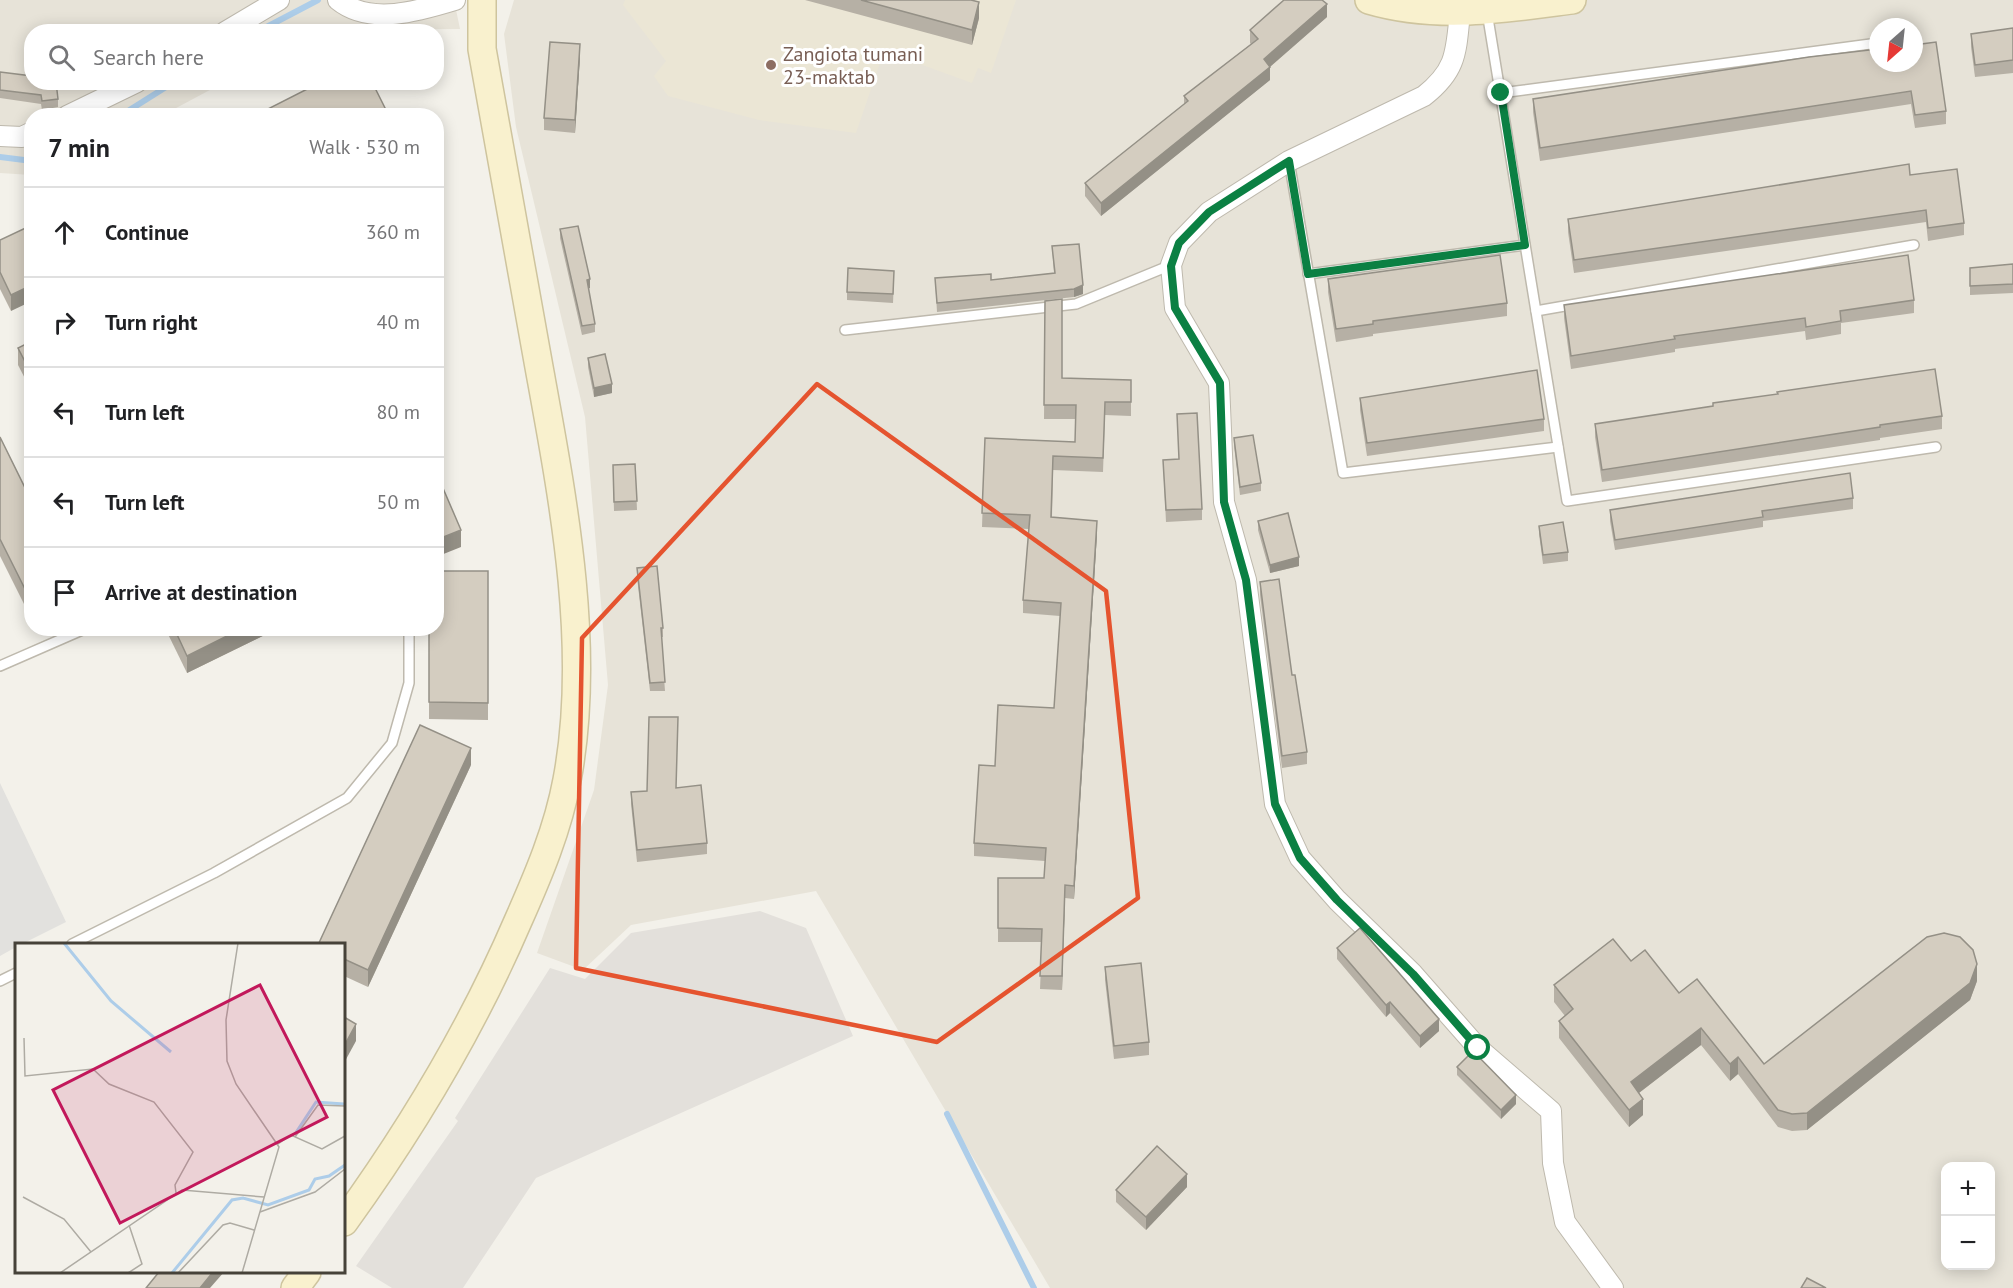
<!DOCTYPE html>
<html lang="en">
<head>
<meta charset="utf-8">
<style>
	:root { --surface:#fff; --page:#f6f6f6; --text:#202124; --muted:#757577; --line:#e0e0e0 }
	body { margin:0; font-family:"PT Sans",sans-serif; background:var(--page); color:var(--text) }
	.controls { position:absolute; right:18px; bottom:18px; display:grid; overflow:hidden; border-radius:12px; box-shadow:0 3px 15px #0003 }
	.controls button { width:54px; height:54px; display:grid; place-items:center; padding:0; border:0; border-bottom:2px solid var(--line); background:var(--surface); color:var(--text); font:30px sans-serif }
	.compass { position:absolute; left:1869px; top:18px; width:54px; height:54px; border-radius:50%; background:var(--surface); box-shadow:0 3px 15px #0003; rotate:207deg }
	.stop { position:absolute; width:18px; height:18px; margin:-14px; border:4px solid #0b8043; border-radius:50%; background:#fff }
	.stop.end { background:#0b8043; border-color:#fff; box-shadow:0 2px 6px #0008 }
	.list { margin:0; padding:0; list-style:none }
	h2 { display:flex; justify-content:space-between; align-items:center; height:78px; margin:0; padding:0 24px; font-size:26px }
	h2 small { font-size:20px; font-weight:400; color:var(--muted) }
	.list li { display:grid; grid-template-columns:39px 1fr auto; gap:18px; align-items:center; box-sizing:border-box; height:90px; padding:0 24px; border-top:2px solid var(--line) }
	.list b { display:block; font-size:22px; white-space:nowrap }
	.list em { font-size:20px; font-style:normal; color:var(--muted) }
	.icon { flex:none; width:33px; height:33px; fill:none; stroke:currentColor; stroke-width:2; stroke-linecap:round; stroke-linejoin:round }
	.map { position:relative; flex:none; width:2013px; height:1288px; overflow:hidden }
	.search { position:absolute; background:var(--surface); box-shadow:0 3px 15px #0003; left:24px; top:24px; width:420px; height:66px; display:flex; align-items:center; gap:15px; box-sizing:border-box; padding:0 21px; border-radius:24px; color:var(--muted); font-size:22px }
	.panel { position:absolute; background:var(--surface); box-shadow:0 3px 15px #0003; left:24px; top:108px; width:420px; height:528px; border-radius:24px }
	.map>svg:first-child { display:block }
</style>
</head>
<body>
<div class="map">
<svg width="2013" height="1288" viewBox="0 0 2013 1288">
	<rect width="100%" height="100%" fill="#f3f1ea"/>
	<g fill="#e7e3d8" fill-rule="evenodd">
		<polygon points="0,0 454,0 460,29 32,32 32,82 223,83 163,115 32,116 31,175 0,173"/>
		<path d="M514 0H2013V1288H1050L816 891 631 925 583 970 537 953 594 790 608 685 585 417 516 127 504 34ZM1878 27H1914V63H1878ZM1946 1166H1990V1266H1946Z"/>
	</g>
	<polygon fill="#e3e0db" points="760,911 806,928 853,1036 536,1178 463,1288 392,1288 356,1266 458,1121 455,1118 550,968 585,979 631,933"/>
	<polygon fill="#ebe6d5" points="625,0 1016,0 991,73 978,68 972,83 884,51 856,133 759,120 668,96 654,76 666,61 623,5"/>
	<polygon fill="#e2e1de" points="0,783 66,922 22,944 16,944 16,947 0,956"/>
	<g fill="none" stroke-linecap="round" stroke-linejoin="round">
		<g stroke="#adcde9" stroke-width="6">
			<polyline points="257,32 318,0"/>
			<polyline points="120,116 174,82"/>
			<polyline points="0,157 32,161"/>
			<polyline points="947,1114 1034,1288"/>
		</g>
		<defs>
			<g id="service">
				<polyline points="1487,12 1567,501 1936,447"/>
				<polyline points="1501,93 1878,43"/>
				<polyline points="1289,161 1343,473 1558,447"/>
				<polyline points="1308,274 1525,245"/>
				<polyline points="1536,311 1914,245"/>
				<polyline points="845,330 1076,304 1171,265"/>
				<polyline points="0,666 87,628"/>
				<polyline points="72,944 214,873 347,798 392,743 409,683 409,628"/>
				<polyline points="0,981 16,973"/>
			</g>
			<g id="minor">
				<path d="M338 0C370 26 419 11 455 0"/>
				<path d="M1460 12C1456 52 1457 70 1424 96L1289 161 1209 212 1179 243 1171 265 1175 308 1219 383 1224 502 1246 580 1275 804 1300 858 1337 900 1413 974 1478 1048 1551 1111 1553 1163 1565 1222 1613 1288"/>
				<polyline points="225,32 279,0"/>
				<polyline points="67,116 137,82"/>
				<polyline points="0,136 22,137 32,132"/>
			</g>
			<g id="secondary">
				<path d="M1369 0C1437 20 1503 9 1572 0"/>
				<path d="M344 1222C412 1128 472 1028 518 921 538 876 558 829 567 780 592 648 563 499 539 367 520 261 501 155 482 49V0"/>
				<polyline points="295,1288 307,1272"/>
			</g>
		</defs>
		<use href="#service" stroke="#beb9ad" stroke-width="12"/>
		<use href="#minor" stroke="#beb9ad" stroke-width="22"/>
		<use href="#secondary" stroke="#cec49e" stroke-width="30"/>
		<use href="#service" stroke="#fff" stroke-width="9"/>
		<use href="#minor" stroke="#fff" stroke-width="20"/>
		<use href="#secondary" stroke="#f9f1ce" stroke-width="27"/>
	</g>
	<g fill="#b6b0a5">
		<polygon points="805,0 971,0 979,18 972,45"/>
		<polygon points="1327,17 1270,67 1270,80 1101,216 1085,196 1085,183 1184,104 1184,96 1251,44 1250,43 1250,30"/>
		<polygon points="2013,28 2013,73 1975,77 1971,47 1971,34"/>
		<polygon points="1878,49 1946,111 1946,124 1915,128 1911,104 1540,161 1533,112 1533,99"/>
		<polygon points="580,57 575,133 544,130 544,118"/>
		<polygon points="0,72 58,99 58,107 42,110 41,104 0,98"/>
		<polygon points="1910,175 1964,223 1964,235 1928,241 1926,222 1574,273 1568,232 1568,219"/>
		<polygon points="32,225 11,311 0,289 0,240"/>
		<polygon points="560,229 590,288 588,288 595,324 595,332 582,335 560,238"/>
		<polygon points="1052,246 1083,294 1074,297 937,312 935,278 991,280 1054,273"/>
		<polygon points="2013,264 2013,293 1970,295 1970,268"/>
		<polygon points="894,279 893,303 847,300 847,292"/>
		<polygon points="1328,279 1507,303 1507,316 1373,334 1373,336 1336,342 1328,292"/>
		<polygon points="1914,300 1914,313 1841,323 1841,334 1806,340 1805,331 1675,349 1675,352 1571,369 1564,318 1564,305"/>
		<polygon points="1045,301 1062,378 1131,380 1131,416 1105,415 1103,472 1053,470 1052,517 1097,534 1074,899 1065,898 1062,990 1040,989 1042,942 998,942 998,878 1044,878 1045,861 974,856 974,843 995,766 1054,708 1060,616 1023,613 1023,600 1029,529 982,527 985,438 1075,442 1076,419 1044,419"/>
		<polygon points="32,341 32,392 18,365 18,348"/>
		<polygon points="588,358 612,393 594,397 588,367"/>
		<polygon points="1360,398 1544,419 1544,431 1367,456 1360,410"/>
		<polygon points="1177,414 1202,509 1202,520 1166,522 1163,460 1179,459"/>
		<polygon points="1942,416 1942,429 1880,438 1880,440 1602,482 1595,437 1595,424"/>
		<polygon points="0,437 32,502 32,620 0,556"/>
		<polygon points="1234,438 1261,483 1261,491 1240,495 1234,446"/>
		<polygon points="635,464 637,510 614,511 613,473"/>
		<polygon points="1853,498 1853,509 1763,521 1763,527 1615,550 1610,521 1610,510"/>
		<polygon points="1258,521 1299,566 1270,573 1258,530"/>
		<polygon points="1539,526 1568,552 1568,561 1543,564 1539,534"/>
		<polygon points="637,568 663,628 663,637 661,637 665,691 650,691 637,577"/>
		<polygon points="488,571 488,720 429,719 429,628"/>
		<polygon points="1260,582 1292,675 1307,752 1307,764 1282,768 1260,595"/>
		<polygon points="165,628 279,628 187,673"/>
		<polygon points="471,765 368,987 344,976 344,945"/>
		<polygon points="677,788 707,843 707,854 637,862 631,804 631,792"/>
		<polygon points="1337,948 1439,1031 1420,1048 1390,1013 1386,1017 1337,959"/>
		<polygon points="1631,961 1679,993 1764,1064 1977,981 1970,1000 1807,1130 1792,1131 1778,1127 1738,1074 1730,1081 1701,1045 1639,1093 1643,1115 1629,1127 1559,1038 1559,1021 1565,1016 1554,1002 1554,985"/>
		<polygon points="1105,967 1149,1042 1149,1055 1114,1059 1105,980"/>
		<polygon points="1457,1067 1516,1104 1501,1119 1457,1075"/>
		<polygon points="1187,1187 1146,1230 1116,1202 1116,1190"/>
	</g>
	<g fill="#949086">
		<polygon points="979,2 979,18 972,45 972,30"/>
		<polygon points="1327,4 1327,17 1264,72 1264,59"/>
		<polygon points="580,44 580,57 575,133 575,120"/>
		<polygon points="1270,67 1270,80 1101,216 1101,203"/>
		<polygon points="386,110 386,116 375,116"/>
		<polygon points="590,279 590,288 587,289 587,280"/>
		<polygon points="32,285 32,301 11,311 11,295"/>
		<polygon points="1083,285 1083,294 1074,297 1074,289"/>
		<polygon points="612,384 612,393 594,397 594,388"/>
		<polygon points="1097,521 1097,534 1074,899 1074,886"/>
		<polygon points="461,530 461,547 436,557 436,540"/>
		<polygon points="1299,557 1299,566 1270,573 1270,565"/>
		<polygon points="243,628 279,628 187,673 187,656"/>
		<polygon points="471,748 471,765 368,987 368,970"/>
		<polygon points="1065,885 1065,898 1062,990 1062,976"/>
		<polygon points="1977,964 1977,981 1970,1000 1807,1130 1807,1113"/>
		<polygon points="1390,1002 1390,1013 1386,1017 1386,1005"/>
		<polygon points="1439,1019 1439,1031 1420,1048 1420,1036"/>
		<polygon points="356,1024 356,1041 344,1063 344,1046"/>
		<polygon points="1701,1028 1701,1045 1631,1099 1631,1082"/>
		<polygon points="1738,1057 1738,1074 1730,1081 1730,1064"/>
		<polygon points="1516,1095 1516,1104 1501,1119 1501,1110"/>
		<polygon points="1643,1099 1643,1115 1629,1127 1629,1110"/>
		<polygon points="1187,1174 1187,1187 1146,1230 1146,1217"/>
		<polygon points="213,1272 224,1272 210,1288 200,1288"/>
	</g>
	<g fill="#d4cdc0" stroke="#949086" stroke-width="1.5">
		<polygon points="861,0 971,0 979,2 972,30"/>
		<polygon points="1284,0 1322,0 1327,4 1264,59 1270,67 1101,203 1085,183 1188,101 1184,96 1258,39 1250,30"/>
		<polygon points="2013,28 2013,60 1975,65 1971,34"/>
		<polygon points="550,42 580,44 575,120 544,118"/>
		<polygon points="1936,42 1946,111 1915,115 1911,91 1540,148 1533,99 1809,57 1878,49 1878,63 1914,63 1914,45"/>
		<polygon points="0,72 32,76 32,82 56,82 58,99 42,101 41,95 0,90"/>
		<polygon points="321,82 372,82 386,110 375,116 254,116"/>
		<polygon points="1909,164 1910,175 1957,169 1964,223 1928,228 1926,210 1574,260 1568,219"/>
		<polygon points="32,225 32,285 11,295 0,272 0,240"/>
		<polygon points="578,226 590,279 587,280 595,324 582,326 560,229"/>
		<polygon points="1079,244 1083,285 1074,289 937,303 935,278 991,274 991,280 1055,273 1052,246"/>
		<polygon points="1500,255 1507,303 1373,321 1373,324 1336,329 1328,279"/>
		<polygon points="1908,255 1914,300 1840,311 1841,321 1806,327 1805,318 1674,336 1675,339 1571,356 1564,305"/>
		<polygon points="2013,264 2013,284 1970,286 1970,268"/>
		<polygon points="848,268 894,271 893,294 847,292"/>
		<polygon points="1062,299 1062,378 1131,380 1131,402 1105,402 1103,458 1053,456 1051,517 1097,521 1074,886 1065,885 1062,976 1040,976 1042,929 998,928 998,878 1044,878 1046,848 974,843 979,765 995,766 998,705 1054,708 1061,603 1023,600 1030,515 982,513 985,438 1075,442 1076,405 1044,405 1045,301"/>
		<polygon points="32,341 32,375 18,348"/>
		<polygon points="605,354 612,384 594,388 588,358"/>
		<polygon points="1935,369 1942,416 1880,425 1880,427 1602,470 1595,424 1713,406 1713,403 1778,394 1777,392"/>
		<polygon points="1537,370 1544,419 1367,443 1360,398"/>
		<polygon points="1197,413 1202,509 1166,510 1163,460 1179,459 1177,414"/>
		<polygon points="1253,435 1261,483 1240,487 1234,438"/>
		<polygon points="0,437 32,502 32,603 0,539"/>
		<polygon points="635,464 637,501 614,502 613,465"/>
		<polygon points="436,472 461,530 436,540"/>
		<polygon points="1850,473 1853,498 1762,511 1763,517 1615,540 1610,510"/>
		<polygon points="1288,513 1299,557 1270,565 1258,521"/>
		<polygon points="1563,522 1568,552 1543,555 1539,526"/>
		<polygon points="657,566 663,628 661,628 665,682 650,683 637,568"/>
		<polygon points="436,571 488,571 488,703 429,702 429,628 436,628"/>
		<polygon points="1279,579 1292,675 1295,675 1307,752 1282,756 1260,582"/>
		<polygon points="174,628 243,628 187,656"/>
		<polygon points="649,717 678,717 676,788 701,785 707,843 637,850 631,792 647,791"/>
		<polygon points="420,725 471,748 368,970 344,959 344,945 318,945"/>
		<polygon points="1360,928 1439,1019 1420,1036 1390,1002 1386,1005 1337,948"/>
		<polygon points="1944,933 1960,937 1973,950 1977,964 1970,983 1807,1113 1792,1114 1778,1110 1738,1057 1730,1064 1701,1028 1631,1082 1643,1099 1629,1110 1559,1021 1573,1009 1554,985 1613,939 1631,961 1645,950 1679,993 1697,979 1764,1064 1927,937"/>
		<polygon points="1141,963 1149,1042 1114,1046 1105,967"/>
		<polygon points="344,1017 356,1024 344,1046"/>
		<polygon points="1473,1051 1516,1095 1501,1110 1457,1067"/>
		<polygon points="1157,1146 1187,1174 1146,1217 1116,1190"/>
		<polygon points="159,1272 213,1272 200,1288 146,1288"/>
		<polygon points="1807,1278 1826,1288 1801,1288"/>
	</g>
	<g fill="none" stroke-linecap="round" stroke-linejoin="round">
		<polyline stroke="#0b8043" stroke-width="8" points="1478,1048 1413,974 1337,900 1300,858 1275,804 1246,580 1224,502 1220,383 1175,308 1171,266 1179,243 1209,212 1289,161 1308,274 1525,245 1501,93"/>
	</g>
	<path fill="none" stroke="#e5542f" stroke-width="4.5" stroke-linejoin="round" d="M817 384 1106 591 1138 898 937 1042 576 968 582 638Z"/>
	<circle fill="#8d6e63" stroke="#fff" stroke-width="2" cx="771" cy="65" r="6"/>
	<g text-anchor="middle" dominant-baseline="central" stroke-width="6" stroke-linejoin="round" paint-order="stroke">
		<g font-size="20" fill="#785e54" stroke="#fff" text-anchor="start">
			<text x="783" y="54">Zangiota tumani<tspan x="783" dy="23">23-maktab</tspan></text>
		</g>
	</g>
	<g transform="translate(15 943)">
		<rect width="330" height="330" fill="#f3f1ea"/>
		<path fill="none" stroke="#adcde9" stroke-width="3" d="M49 0 96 58 156 109M280 191 301 159 329 161M157 330 217 257 228 255 253 262 294 247 300 236 314 233 330 222"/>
		<path fill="none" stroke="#aeaba3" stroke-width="1.5" d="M223 0 211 77 212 118 221 141 264 204 227 330M9 95 10 133 78 126 94 141 139 159 178 209 160 242 161 250M280 194 303 162 330 163M263 201 276 192 307 206 330 193M8 254 49 276 76 309M245 269 300 249 330 226M45 330 167 247 249 254M113 330 127 321 114 282M163 330 208 282 215 280 239 287"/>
		<path fill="#c2185b" fill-opacity="0.15" stroke="#c2185b" stroke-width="3" d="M245 42 312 174 105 280 38 147Z"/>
		<rect width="330" height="330" fill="none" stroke="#464239" stroke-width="3"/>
	</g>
</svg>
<div class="controls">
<button>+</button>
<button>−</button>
</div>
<svg class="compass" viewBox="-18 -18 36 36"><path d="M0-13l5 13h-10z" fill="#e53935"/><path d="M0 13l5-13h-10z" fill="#757577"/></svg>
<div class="stop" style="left:1478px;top:1048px"></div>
<div class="stop end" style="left:1501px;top:93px"></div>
<div class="search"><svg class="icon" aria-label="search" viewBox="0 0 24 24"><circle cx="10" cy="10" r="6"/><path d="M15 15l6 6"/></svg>Search here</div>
<section class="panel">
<h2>7 min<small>Walk · 530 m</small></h2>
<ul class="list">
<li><svg class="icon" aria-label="ahead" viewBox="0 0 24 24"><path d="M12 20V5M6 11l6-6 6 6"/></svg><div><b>Continue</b></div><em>360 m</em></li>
<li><svg class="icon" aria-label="right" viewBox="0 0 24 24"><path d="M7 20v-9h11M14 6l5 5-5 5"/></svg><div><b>Turn right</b></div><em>40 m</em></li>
<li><svg class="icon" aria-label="left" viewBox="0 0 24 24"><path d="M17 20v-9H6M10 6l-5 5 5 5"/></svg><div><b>Turn left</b></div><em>80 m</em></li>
<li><svg class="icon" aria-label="left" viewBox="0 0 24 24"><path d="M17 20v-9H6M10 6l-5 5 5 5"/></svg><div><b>Turn left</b></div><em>50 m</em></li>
<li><svg class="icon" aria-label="arrive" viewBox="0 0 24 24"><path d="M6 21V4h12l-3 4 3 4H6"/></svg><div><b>Arrive at destination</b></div></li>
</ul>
</section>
</div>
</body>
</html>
